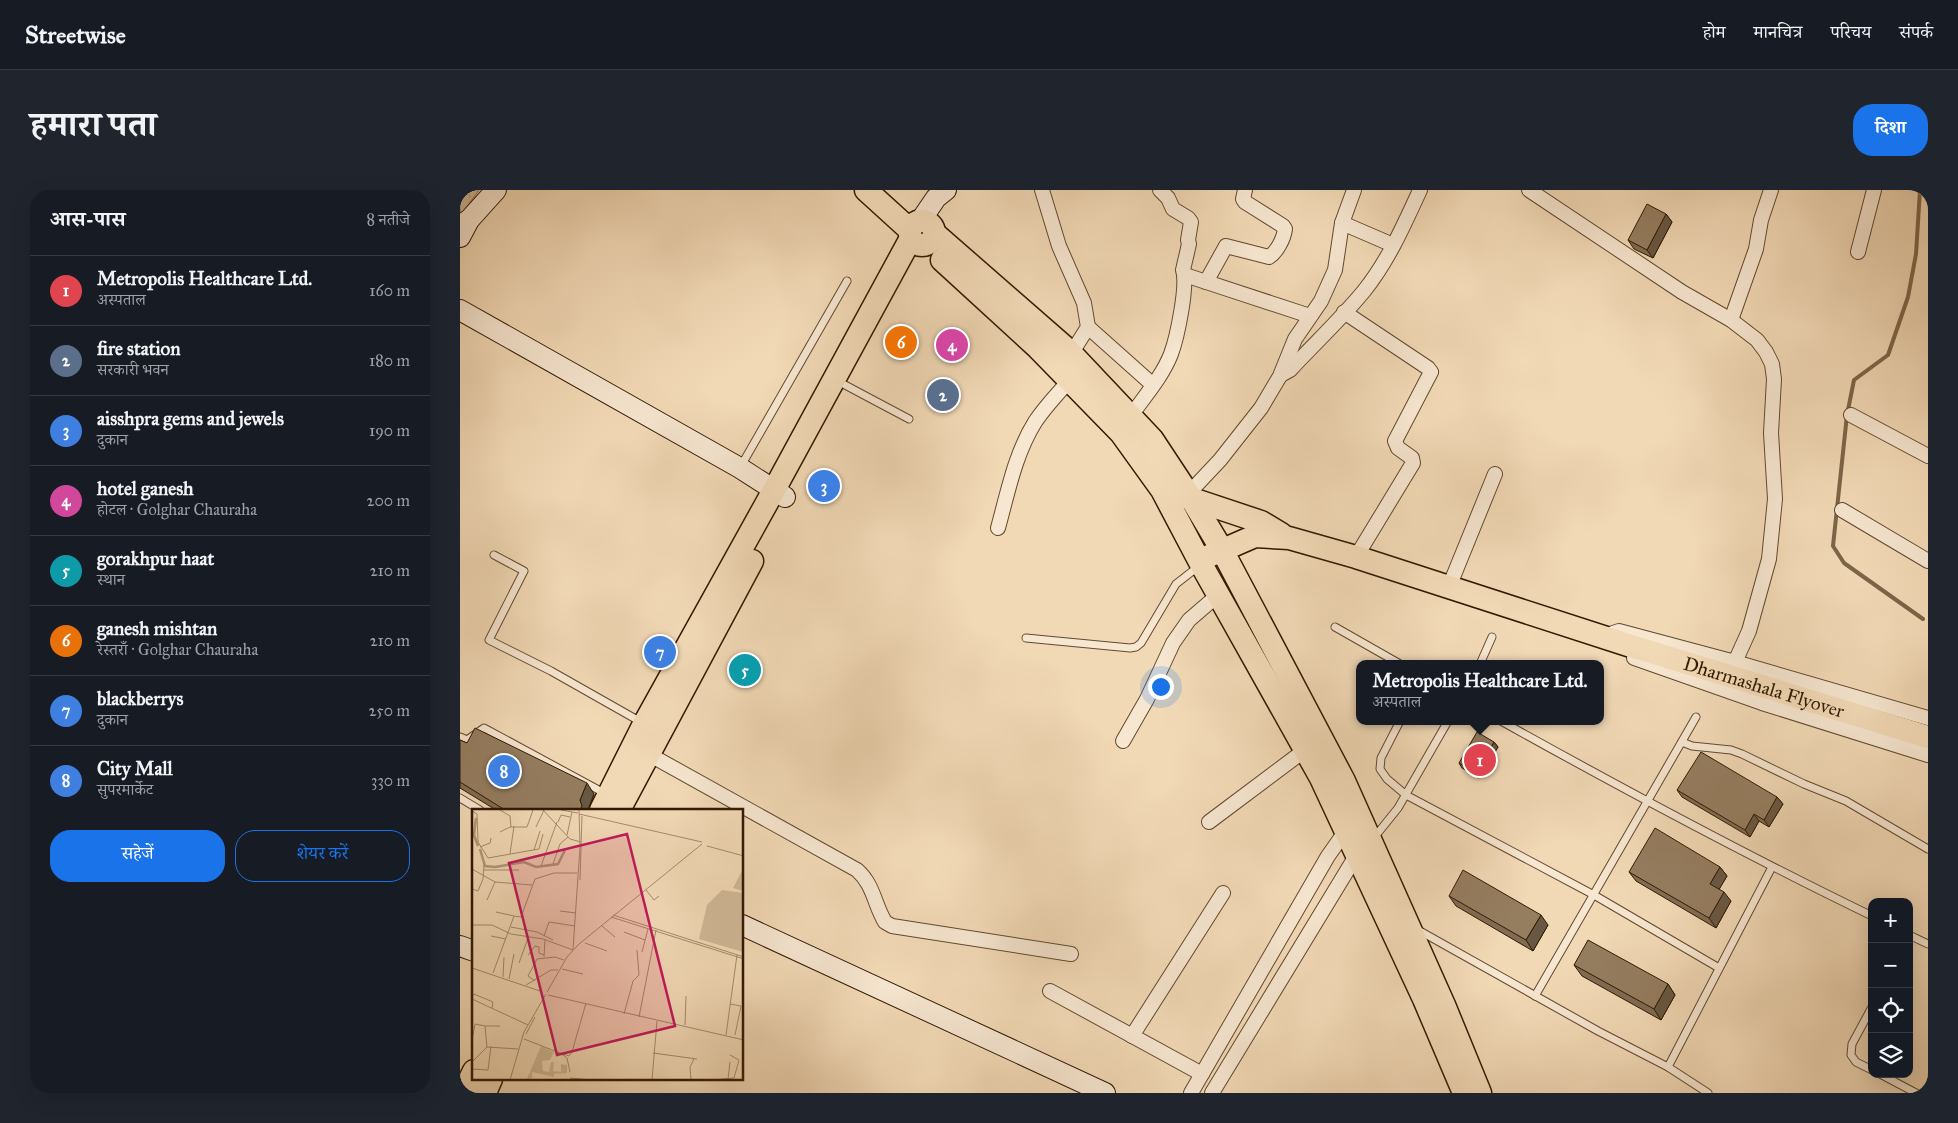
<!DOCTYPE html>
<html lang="hi">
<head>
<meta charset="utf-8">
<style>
	:root { --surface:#171b24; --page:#20242c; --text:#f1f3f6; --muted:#9ea1a6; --line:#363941; --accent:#1a73e8 }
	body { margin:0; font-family:"IM FELL Great Primer","Noto Serif Devanagari",serif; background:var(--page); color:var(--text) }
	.controls { position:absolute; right:15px; bottom:15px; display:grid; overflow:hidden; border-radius:10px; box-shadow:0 5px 20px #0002 }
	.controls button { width:45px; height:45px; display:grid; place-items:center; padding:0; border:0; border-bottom:1px solid var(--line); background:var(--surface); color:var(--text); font:25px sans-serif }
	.you { position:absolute; left:700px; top:496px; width:18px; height:18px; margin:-12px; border:4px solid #fff; border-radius:50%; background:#1a73e8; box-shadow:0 0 0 8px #1a73e833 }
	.badge { display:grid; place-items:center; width:32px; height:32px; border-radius:50%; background:var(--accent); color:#fff; font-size:16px; font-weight:700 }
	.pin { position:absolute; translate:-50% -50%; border:2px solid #fff; box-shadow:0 1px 5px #0006 }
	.popup { position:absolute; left:896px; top:470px; width:248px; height:65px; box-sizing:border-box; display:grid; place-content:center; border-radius:10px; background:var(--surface); filter:drop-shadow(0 1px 4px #0005); font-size:16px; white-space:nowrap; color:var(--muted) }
	.popup b { font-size:19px; color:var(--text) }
	.popup::after { content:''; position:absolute; left:50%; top:100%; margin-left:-10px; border:10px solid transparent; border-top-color:var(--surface) }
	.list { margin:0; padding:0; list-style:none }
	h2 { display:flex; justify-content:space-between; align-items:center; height:65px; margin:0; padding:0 20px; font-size:21px }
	h2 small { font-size:16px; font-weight:400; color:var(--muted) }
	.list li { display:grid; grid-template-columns:32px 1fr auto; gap:15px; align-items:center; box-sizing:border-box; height:70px; padding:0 20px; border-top:1px solid var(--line) }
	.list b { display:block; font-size:19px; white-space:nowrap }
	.list p { margin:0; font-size:16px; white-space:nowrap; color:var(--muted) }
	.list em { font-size:16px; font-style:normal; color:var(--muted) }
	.actions { display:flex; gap:10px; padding:15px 20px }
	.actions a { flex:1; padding:11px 0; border:1px solid var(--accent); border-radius:20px; text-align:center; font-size:18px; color:var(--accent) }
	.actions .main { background:var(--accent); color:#fff }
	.icon { flex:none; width:28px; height:28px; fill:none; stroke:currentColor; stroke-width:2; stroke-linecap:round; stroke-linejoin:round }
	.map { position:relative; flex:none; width:1468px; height:903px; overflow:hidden; border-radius:20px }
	header { display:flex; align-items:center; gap:30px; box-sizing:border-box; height:70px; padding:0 25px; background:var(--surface); border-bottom:1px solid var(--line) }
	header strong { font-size:24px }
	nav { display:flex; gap:28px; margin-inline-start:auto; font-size:18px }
	.intro { display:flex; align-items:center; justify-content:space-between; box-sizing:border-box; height:120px; padding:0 30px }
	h1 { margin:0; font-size:35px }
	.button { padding:12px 22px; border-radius:20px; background:var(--accent); color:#fff; font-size:18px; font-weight:700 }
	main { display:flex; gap:30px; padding:0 30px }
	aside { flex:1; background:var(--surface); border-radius:20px; box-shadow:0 5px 20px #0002 }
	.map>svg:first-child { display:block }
</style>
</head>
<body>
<header>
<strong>Streetwise</strong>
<nav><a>होम</a><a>मानचित्र</a><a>परिचय</a><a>संपर्क</a></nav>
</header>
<div class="intro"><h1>हमारा पता</h1><a class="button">दिशा</a></div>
<main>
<aside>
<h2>आस-पास<small>8 नतीजे</small></h2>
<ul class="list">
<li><span class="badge" style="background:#e0444e">1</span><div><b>Metropolis Healthcare Ltd.</b><p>अस्पताल</p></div><em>160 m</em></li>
<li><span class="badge" style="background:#5c6f8a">2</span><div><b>fire station</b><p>सरकारी भवन</p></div><em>180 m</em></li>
<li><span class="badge" style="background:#3f7fe0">3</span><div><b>aisshpra gems and jewels</b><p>दुकान</p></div><em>190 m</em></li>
<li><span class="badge" style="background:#d1479c">4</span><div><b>hotel ganesh</b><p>होटल · Golghar Chauraha</p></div><em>200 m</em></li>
<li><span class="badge" style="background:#0f9aa8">5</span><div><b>gorakhpur haat</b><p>स्थान</p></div><em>210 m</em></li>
<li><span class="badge" style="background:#e8710a">6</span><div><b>ganesh mishtan</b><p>रेस्तराँ · Golghar Chauraha</p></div><em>210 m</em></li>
<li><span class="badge" style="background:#3f7fe0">7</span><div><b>blackberrys</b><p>दुकान</p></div><em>250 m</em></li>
<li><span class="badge" style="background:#3f7fe0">8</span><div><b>City Mall</b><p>सुपरमार्केट</p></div><em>330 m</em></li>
</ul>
<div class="actions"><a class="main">सहेजें</a><a>शेयर करें</a></div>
</aside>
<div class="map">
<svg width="1468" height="903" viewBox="0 0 1468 903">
	<defs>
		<pattern id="forest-crowns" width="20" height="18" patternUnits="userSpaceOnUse" patternTransform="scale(1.25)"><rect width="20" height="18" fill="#d1b897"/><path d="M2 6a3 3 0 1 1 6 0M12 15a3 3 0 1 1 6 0" fill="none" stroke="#b49e80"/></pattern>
	</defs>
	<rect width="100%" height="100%" fill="#f2d9b6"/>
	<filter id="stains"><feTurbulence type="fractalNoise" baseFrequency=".004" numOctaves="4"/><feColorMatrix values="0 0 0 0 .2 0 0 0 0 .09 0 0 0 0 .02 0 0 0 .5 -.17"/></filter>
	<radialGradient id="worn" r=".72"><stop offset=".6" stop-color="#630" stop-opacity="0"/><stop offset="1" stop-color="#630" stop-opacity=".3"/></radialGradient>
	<polygon fill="url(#forest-crowns)" stroke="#81684c" points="0,0 19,0 0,26"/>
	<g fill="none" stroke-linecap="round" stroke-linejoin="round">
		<polyline stroke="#7d6549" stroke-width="4" points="1460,0 1456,64 1448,107 1428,165 1394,190 1387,225 1373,356 1384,373 1463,429"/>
		<defs>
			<g id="lane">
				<polyline points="385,195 449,229"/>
				<polyline points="281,276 387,91"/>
				<polyline points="34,365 64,381 29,450 91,481 181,532"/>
				<polyline points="875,437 940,474"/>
				<polyline points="566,448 670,458 676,457 681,453 716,394 739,376"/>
				<polyline points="1020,474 1032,447"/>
				<polyline points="940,531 921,568 920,579 927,589 946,605 1134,705 1259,778"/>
				<path d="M1041 531C1163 599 1286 665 1412 726"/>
				<polyline points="0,547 7,550 24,538 146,604"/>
				<polyline points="1222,552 1232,556 1271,560 1282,564 1344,594 1386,611 1468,659"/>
				<polyline points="0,608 20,620"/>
				<polyline points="913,649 938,618 988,531"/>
				<polyline points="958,740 1138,841 1208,877 1248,903"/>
				<polyline points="1449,745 1468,754"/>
				<polyline points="1075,806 1236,527"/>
				<polyline points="1412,817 1392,854 1391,865 1396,872 1412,880"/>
				<polyline points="1208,877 1312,677"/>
				<polyline points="1420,884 1456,903"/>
			</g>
			<g id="street">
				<polyline points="582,0 599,56 624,113 628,137 611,164"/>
				<polyline points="1069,0 1222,102 1271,130 1297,150 1306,162 1312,174 1314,189 1311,243 1315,309 1309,369 1289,441 1275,472"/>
				<polyline points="882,33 933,55"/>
				<polyline points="1398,62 1414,0"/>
				<polyline points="725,85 850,126"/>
				<path d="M746 92 766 56 809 67C817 62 824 48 825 39L823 36 785 12 783 9 785 0"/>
				<polyline points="884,122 968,178 971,182 935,251 938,258 952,268 953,273 896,367"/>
				<polyline points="1271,130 1296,59 1301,30 1311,0"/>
				<polyline points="628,137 693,195"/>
				<path d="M821 185 830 180C854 154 881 129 904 101 928 71 944 35 960 0"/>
				<polyline points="1391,225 1468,266"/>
				<path d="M670 227C684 207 702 187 711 164 717 148 728 96 723 80L729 54 728 50 731 32 728 28 713 19 708 8 700 0"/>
				<polyline points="728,304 760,270 801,218 820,186 835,149 861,111 875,80 882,33 894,0"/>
				<polyline points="1382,320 1468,371"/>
				<path d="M538 338C548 302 555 264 575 232 585 217 598 203 610 190"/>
				<polyline points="989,397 1035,284"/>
				<polyline points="1153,443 1159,441 1275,472 1468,528"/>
				<polyline points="1174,468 1302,513 1468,565"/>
				<polyline points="663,551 687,509 713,453 729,430 758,405"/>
				<path d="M183 561 397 680C414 695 414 714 425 732L432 736 611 764"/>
				<polyline points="749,632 845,560"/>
				<polyline points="590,801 742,884"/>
				<polyline points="672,846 763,703"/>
				<polyline points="731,903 868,666 880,649 891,639"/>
				<polyline points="752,903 899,661"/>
			</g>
			<g id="secondary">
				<polyline points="9,30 36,0"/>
				<polyline points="461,30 476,8 486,0"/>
				<polyline points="0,35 9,30 0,47"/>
				<polyline points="0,120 280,278 325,307"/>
				<polyline points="282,735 645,903"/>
				<polyline points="0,756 14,761"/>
			</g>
			<g id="primary">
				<polyline points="406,0 450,40"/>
				<circle cx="462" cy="43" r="12"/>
				<polyline points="474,43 608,160 692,249 731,308 762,360 884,591 984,815 1020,903"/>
				<polyline points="482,70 578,158 661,243 702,300 741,374 861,588 964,809 1004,903"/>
				<polyline points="726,307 801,332 821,344"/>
				<path id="s1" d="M749 366 795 346 829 348 896 367 1168 455 1468 547"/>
				<polyline points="141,620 184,534 314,300 451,48"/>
				<polyline points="159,620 292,371"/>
				<polyline points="3,903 14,881"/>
				<polyline points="25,903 31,889"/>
			</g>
		</defs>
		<use href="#lane" stroke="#61492f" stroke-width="9"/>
		<use href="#street" stroke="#61492f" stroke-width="16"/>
		<use href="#secondary" stroke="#311902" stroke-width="22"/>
		<use href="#primary" stroke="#311902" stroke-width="25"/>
		<use href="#lane" stroke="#f7e6d0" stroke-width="7"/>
		<use href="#street" stroke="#f7e6d0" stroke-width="14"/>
		<use href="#secondary" stroke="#f7e6d0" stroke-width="20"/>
		<use href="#primary" stroke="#f2d9b6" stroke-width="22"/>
	</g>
	<g fill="#806c53" stroke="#311902">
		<polygon points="1206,24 1212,32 1193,68 1174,59 1168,50"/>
		<polygon points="0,550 7,553 134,604 128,620 36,620 0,598"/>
		<polygon points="1034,552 1038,557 1019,588 1002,578 999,573"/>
		<polygon points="1217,600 1317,607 1323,614 1309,637 1299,631 1290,647 1222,607"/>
		<polygon points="1260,677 1267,686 1259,699 1271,711 1256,738 1176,691 1169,682"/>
		<polygon points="989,706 1088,735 1073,761 996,716"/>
		<polygon points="1114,775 1208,794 1215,805 1201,830 1122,786"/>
	</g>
	<g fill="#685843" stroke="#311902">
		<polygon points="1206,24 1212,32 1193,68 1187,60"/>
		<polygon points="1034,552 1038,557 1019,588 1016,583"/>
		<polygon points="127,593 134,604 128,620 120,620 120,610"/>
		<polygon points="1317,607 1323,614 1309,637 1304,630"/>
		<polygon points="1294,624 1299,631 1290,647 1285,640"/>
		<polygon points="1260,677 1267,686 1257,703 1250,694"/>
		<polygon points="1264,702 1271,711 1256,738 1249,728"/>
		<polygon points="1081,725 1088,735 1073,761 1066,750"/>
		<polygon points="1208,794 1215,805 1201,830 1194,819"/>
	</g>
	<g fill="#957d60" stroke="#311902">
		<polygon points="1187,14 1206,24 1187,60 1168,50"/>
		<polygon points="15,538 127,593 120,610 122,616 120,620 45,620 0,592 0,550 7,553"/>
		<polygon points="1017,542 1034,552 1016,583 999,573"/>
		<polygon points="1241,562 1317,607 1304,630 1294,624 1285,640 1217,600"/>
		<polygon points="1195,638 1260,677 1250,694 1264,702 1249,728 1169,682"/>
		<polygon points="1003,680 1081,725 1066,750 989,706"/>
		<polygon points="1128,750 1208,794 1194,819 1114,775"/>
	</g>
	<g text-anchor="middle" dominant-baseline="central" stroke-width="5" stroke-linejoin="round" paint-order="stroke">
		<g font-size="19" fill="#311902" stroke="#f7e6d0">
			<text stroke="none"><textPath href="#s1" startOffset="582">Dharmashala Flyover</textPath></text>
		</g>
	</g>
	<g transform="translate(12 619)">
		<rect width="271" height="271" fill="#f2d9b6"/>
		<path d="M250 81 271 84V143L227 130 235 96Z" fill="#d1b897"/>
		<path d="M271 60V82L261 79ZM69 237 82 243 78 251 70 252 71 262 77 263 79 253H82L81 262 89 263V255L95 256V264L82 265V268L60 263V269L55 270Z" fill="#d1b897"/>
		<path fill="none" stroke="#b09879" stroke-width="2.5" d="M4 9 2 26 6 37M8 40 13 57 23 58 52 53 64 58 86 55 93 41"/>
		<path fill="none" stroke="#a58c6e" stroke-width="1" d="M28 1 38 7 39 18M71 1 98 30 109 33M89 1 106 4M0 2 5 5 6 33 16 49 67 40 71 25M107 5 230 33M86 13 89 6 98 8M64 18 72 1M28 23 38 18H55L61 1M95 26 100 3M235 37 272 47M8 38 18 34 19 29M62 41 68 22M38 45 42 17M81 55 88 35 96 28M69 57 85 13M0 60 23 73M12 61H47M108 71 110 7M0 80 6 82 11 70 12 56M174 81 182 91 187 87M15 91 23 73 60 76M88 102 104 104M24 103 42 107M141 106 272 148M139 108 272 150M0 116H20L39 125 71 130 101 141M130 117 143 128M39 118 65 123 81 131M152 123 173 131M19 127 34 130M72 127 77 113 103 117M113 134 135 142M101 140 108 38 107 1M170 143 176 120M56 146 63 137 67 138V144L72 146M72 148 73 131M47 154 56 129M0 159 68 182M90 160 111 165M21 164 42 107 49 108 63 70 82 64H105M31 168 32 148M37 170 42 145M63 172 56 167 65 150 83 148 92 151M54 176 79 161H86M75 183 95 148 107 135 230 35M76 186 272 231M0 188 2 185 21 193 20 199M0 190 56 216M258 195 269 197 263 226M152 205 161 172 167 166 165 141M167 208 184 121M213 216 214 187M54 225 63 208M254 226 265 146M52 230 88 244M0 231 3 215 13 217M15 238 13 217H28M181 244 225 250M0 253 15 238 46 240M0 260 16 261 19 237M98 263 95 249 88 244 97 247 100 243 114 194M98 269 120 271M256 270 258 253M38 271 52 223 74 185M180 271 185 212M219 271 218 258 222 250M239 271 262 269 267 251 258 246"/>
		<path fill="#c2185b" fill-opacity="0.15" stroke="#c2185b" stroke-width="2.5" d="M155 25 203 217 85 246 37 54Z"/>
		<rect width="271" height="271" fill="none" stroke="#311902" stroke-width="2.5"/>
	</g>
	<rect width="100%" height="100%" filter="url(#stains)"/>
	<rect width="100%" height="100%" fill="url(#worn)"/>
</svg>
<div class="controls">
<button>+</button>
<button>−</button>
<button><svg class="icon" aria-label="locate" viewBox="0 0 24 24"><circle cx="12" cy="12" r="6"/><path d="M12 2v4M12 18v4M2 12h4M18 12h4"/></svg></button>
<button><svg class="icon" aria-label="layers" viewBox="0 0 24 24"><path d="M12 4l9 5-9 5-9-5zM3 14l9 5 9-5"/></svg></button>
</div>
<div class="you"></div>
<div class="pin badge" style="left:1020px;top:570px;background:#e0444e">1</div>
<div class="popup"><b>Metropolis Healthcare Ltd.</b>अस्पताल</div>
<div class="pin badge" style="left:483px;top:205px;background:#5c6f8a">2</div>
<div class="pin badge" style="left:364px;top:296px;background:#3f7fe0">3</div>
<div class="pin badge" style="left:492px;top:155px;background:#d1479c">4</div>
<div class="pin badge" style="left:285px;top:480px;background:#0f9aa8">5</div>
<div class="pin badge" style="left:441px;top:152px;background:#e8710a">6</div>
<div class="pin badge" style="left:200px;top:462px;background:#3f7fe0">7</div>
<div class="pin badge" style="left:44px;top:581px;background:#3f7fe0">8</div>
</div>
</main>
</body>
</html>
